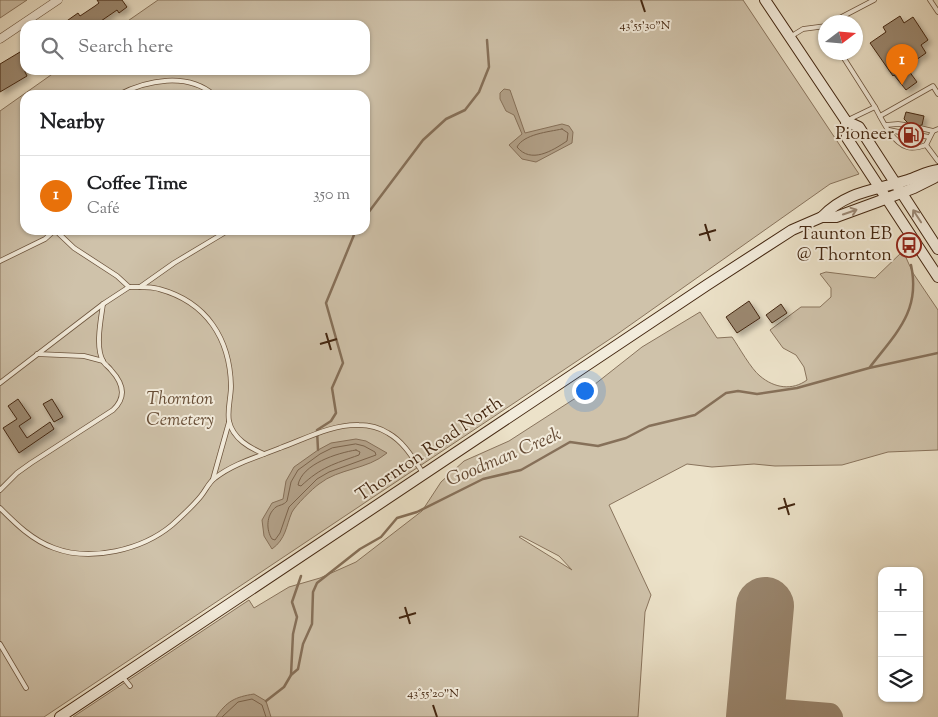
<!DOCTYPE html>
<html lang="en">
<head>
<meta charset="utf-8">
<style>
	:root { --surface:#fff; --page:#f2f2f2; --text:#202124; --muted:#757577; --line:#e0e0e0; --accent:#8f2418 }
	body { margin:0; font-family:"Sorts Mill Goudy",serif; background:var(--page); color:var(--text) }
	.controls { position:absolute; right:15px; bottom:15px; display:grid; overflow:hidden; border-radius:10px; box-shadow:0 1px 4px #0004 }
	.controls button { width:45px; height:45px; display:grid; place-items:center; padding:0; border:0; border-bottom:1px solid var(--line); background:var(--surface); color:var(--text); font:25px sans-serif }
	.compass { position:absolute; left:818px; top:15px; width:45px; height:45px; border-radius:50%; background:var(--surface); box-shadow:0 1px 4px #0004; rotate:74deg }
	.you { position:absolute; left:584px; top:390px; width:18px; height:18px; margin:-12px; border:4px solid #fff; border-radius:50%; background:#1a73e8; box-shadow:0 0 0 8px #1a73e833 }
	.badge { display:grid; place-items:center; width:32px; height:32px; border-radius:50%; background:var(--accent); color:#fff; font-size:16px; font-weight:700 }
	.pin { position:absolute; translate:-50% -41px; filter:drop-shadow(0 1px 2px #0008) }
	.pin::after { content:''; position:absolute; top:26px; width:18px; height:15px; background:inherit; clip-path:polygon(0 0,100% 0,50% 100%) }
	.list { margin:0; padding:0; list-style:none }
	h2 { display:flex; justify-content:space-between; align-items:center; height:65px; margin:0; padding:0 20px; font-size:21px }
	h2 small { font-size:16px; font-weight:400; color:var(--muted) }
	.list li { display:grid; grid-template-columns:32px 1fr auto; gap:15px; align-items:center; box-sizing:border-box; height:80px; padding:0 20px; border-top:1px solid var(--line) }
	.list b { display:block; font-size:19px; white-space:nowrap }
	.list p { margin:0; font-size:16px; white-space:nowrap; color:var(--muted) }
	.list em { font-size:16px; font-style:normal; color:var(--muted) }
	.icon { flex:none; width:28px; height:28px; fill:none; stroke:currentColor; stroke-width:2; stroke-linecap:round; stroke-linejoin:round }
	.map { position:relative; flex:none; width:938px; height:717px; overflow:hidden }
	.search { position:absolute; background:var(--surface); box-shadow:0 1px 4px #0004; left:20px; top:20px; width:350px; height:55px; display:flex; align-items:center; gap:12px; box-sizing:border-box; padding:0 18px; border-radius:15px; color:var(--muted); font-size:19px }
	.panel { position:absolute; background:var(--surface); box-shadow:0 1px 4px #0004; left:20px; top:90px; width:350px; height:145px; border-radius:15px }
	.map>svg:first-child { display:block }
</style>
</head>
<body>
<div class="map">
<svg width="938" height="717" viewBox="0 0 938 717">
	<defs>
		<filter id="shadow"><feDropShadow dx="3.5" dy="3.5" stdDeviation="2.5" flood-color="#0004"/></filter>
	</defs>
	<rect width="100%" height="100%" fill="#ece2c9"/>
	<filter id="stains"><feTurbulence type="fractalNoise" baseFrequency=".004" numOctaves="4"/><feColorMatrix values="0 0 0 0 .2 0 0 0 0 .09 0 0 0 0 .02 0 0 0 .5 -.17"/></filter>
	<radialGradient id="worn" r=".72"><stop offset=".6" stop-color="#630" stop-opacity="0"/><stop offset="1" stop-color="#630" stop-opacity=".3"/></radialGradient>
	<g fill="#cfc2aa" stroke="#89745d" fill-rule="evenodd">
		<polygon points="0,0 27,0 0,18"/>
		<path d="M158 0H743L859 174 830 184 616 335 44 717H0V111L58 70H365V25H122ZM25 95H365V230H25Z"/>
		<path d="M903 251 913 273 938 310V450L888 452 842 465 775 466 754 464 712 467 687 464 609 505 651 595 645 612 638 717H73L249 600 254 608 289 587 320 578 356 562 422 511 441 482 464 461 509 441 585 392 642 347 700 312 717 338 732 337C739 347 751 369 760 376 774 388 792 391 807 380L804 367 796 355 783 348 770 330 801 307H820L831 297V288L820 274 826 272 875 278ZM521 536 559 556 572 570 519 537Z"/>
	</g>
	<g fill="#b3a28a" stroke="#867059">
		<polygon points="504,89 510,90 525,133 562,124 569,126 573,132 572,143 536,162 522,159 509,145 522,134 514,115 506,111 500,99 500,93"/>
		<path d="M356 439 366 441 387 453C367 470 339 468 319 484 312 489 296 505 292 512 286 526 286 539 272 549L264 536 262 520 272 503 283 499 286 481 294 467 318 450 331 443Z"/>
		<path d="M254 694 266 701 271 717H216C227 701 235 697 254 694Z"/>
	</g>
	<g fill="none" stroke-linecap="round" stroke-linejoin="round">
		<g stroke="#7b644d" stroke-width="1">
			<path d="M562 129 568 133 567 141C552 151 531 164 517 147 524 134 548 132 562 129Z"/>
			<path d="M356 444 364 446 375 452 376 455 329 472 317 479 289 507 280 533 275 540 272 539C266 530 266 515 276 507 279 505 284 505 287 501L291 482 298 470 320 454 332 448Z"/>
			<path d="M356 450 360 452 359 455C334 464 321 467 301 486L298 485C302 464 337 453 356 450Z"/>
			<polyline points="222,717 238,702 252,699 262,705 266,717"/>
		</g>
		<g stroke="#867059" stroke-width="2.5">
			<polyline points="365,217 423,140 446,119 465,110 479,92 489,67 487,40"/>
			<path d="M870 367C896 333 921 311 911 265"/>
			<polyline points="318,450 317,430 331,421 336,413 332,388 343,363 326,303 356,230"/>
			<polyline points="291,675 293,634 297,617 292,602 301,576"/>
			<polyline points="266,701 284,687 291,675 298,669 303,644 312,624 313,592 317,583 360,549 381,537 397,518 417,512 483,479 521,470 570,442 598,446 626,438 649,426 695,415 726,393 738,391 757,394 797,388 869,368 938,353"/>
		</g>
		<polyline stroke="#98846c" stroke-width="22" points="756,708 830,714 832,717"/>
		<polyline stroke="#98846c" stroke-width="58" points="755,717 765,606"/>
	</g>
	<g fill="#9b8870" stroke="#432610" filter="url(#shadow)">
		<polygon points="97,0 122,0 127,7 119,13 117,10 101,21 104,25 61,25 78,13 80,16 95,6 99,3"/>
		<polygon points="900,16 904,23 913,17 928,40 921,45 926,53 906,67 917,82 906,90 894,75 893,76 870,43 886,32 883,27"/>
		<polygon points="25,49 25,72 27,76 0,92 0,64"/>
		<polygon points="906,112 924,116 922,125 917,126 916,129 918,131 914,134 915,137 918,139 917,143 903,139 903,137 908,134 905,129 909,128 910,125 904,119"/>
		<polygon points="749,301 760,318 737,333 726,317"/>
		<polygon points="781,304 787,313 772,323 766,315"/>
		<polygon points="18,399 31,418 19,426 27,438 50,422 54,429 19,453 3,428 17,419 8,406"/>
		<polygon points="52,399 63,417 54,422 43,404"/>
	</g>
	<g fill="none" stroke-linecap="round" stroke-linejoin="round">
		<defs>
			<g id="lane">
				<polyline points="930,0 938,12"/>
				<polyline points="832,22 874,0"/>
				<polyline points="790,37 803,29 826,26"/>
				<polyline points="840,52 875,107"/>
				<path d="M118 95C147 80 187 72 214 95"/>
				<polyline points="880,116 933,86 938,94"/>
				<path d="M848 120 875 107C882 120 892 142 907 147 913 149 920 147 926 145L938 161"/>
				<polyline points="886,125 898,124 906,125"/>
				<polyline points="920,128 933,131"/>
				<polyline points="889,130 904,133"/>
				<polyline points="918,135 929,137"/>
				<polyline points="926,145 933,131 938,129"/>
				<path d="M55 230 74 248 117 276 129 287C138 287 150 286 159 289 207 302 230 339 231 386 231 397 227 410 229 421 233 439 250 448 264 454"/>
				<polyline points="0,261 45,239 55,230"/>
				<polyline points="140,287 174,263 229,230"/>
				<polyline points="37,354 84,356 103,361"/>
				<polyline points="0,383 103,304 129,287"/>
				<polyline points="213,479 229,422"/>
				<path d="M0 490 17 473 31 463 113 410C127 397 123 383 111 370 109 367 104 364 103 361 95 347 101 319 103 304"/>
				<path d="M0 508C16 524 32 540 54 548 91 562 142 550 172 525 182 516 193 506 201 496 206 490 209 482 215 478 234 463 258 457 280 448 305 439 332 424 359 425 369 425 380 428 388 433 404 442 413 458 423 473"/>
				<polyline points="0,644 26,688"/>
				<polyline points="122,676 130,686"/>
			</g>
			<polyline id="street" points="0,39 58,0"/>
			<g id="secondary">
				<polyline points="765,0 846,121 847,138 938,277"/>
				<polyline points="846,121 859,127 938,249"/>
				<path d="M822 217C846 191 877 190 908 180 918 177 927 171 938 170"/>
				<polyline points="60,717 707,285 792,230 822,217 836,217 877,202 914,188 934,178 938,175"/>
			</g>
		</defs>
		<use href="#lane" stroke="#6d553e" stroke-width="5.5"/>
		<use href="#street" stroke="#6d553e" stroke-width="9"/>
		<use href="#secondary" stroke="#432610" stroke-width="12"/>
		<use href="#lane" stroke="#f3ecdc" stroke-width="4"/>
		<use href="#street" stroke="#f3ecdc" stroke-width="8"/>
		<use href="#secondary" stroke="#f3ecdc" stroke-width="10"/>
	</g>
	<defs><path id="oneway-shaft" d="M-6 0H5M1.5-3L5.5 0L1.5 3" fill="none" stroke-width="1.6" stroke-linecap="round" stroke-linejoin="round" transform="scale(1.25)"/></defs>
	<g stroke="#9b8976">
		<use href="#oneway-shaft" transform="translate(850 212) rotate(-19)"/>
		<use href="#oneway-shaft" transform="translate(917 216) rotate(-123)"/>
	</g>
	<path fill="none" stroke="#432610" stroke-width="2" d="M641 0 645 12M705 224 710 241M699 235 716 230M326 333 331 350M320 344 337 339M784 498 789 515M778 509 795 504M405 607 410 624M399 618 416 613M433 705 437 717"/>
	<defs>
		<symbol id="fuel-ring" viewBox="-11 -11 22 22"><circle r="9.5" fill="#f3ecdc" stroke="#8f2418" stroke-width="1.5"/><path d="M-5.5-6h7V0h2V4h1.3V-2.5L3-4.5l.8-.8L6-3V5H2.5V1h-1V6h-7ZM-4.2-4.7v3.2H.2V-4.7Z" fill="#8f2418"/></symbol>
		<symbol id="bus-ring" viewBox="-11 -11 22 22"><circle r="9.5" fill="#f3ecdc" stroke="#8f2418" stroke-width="1.5"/><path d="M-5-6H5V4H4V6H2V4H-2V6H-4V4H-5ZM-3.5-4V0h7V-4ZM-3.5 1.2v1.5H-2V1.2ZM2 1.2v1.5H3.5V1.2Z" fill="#8f2418"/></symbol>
	</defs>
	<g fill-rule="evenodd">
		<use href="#fuel-ring" x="897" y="121" width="28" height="28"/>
		<use href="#bus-ring" x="895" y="231" width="28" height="28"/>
	</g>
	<g text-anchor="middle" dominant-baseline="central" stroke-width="4" stroke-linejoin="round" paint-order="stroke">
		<g font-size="18" fill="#432610" stroke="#f3ecdc" text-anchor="end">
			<text x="894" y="135">Pioneer</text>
			<text x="892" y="235">Taunton EB<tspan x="892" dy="21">@ Thornton</tspan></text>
		</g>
		<g font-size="18" font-style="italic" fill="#664d36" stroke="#f3ecdc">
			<text x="180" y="400">Thornton<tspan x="180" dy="21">Cemetery</tspan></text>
		</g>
		<g font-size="18" fill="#432610" stroke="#f3ecdc">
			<text transform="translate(430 450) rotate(-34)">Thornton Road North</text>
		</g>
		<g font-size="19" font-style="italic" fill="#654b35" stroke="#f3ecdc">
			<text transform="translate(504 458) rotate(-23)">Goodman Creek</text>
		</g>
	</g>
	<g font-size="12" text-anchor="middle" fill="#432610" stroke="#f3ecdc" stroke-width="4" stroke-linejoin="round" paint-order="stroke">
		<text x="645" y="29">43°55'30"N</text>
		<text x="433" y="697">43°55'20"N</text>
	</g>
	<rect width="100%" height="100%" filter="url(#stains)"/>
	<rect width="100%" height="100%" fill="url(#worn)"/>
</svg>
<div class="controls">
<button>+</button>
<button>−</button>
<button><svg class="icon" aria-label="layers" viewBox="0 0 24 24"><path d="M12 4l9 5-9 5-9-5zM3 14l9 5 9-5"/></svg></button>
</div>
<svg class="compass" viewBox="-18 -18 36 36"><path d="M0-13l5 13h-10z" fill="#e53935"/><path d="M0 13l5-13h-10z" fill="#757577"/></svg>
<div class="you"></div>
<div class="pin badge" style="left:902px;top:85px;background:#e8710a">1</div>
<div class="search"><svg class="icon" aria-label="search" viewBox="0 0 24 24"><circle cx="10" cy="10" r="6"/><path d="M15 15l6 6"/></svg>Search here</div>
<section class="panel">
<h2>Nearby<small></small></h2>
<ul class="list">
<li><span class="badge" style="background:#e8710a">1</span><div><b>Coffee Time</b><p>Café</p></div><em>350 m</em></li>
</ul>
</section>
</div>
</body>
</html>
